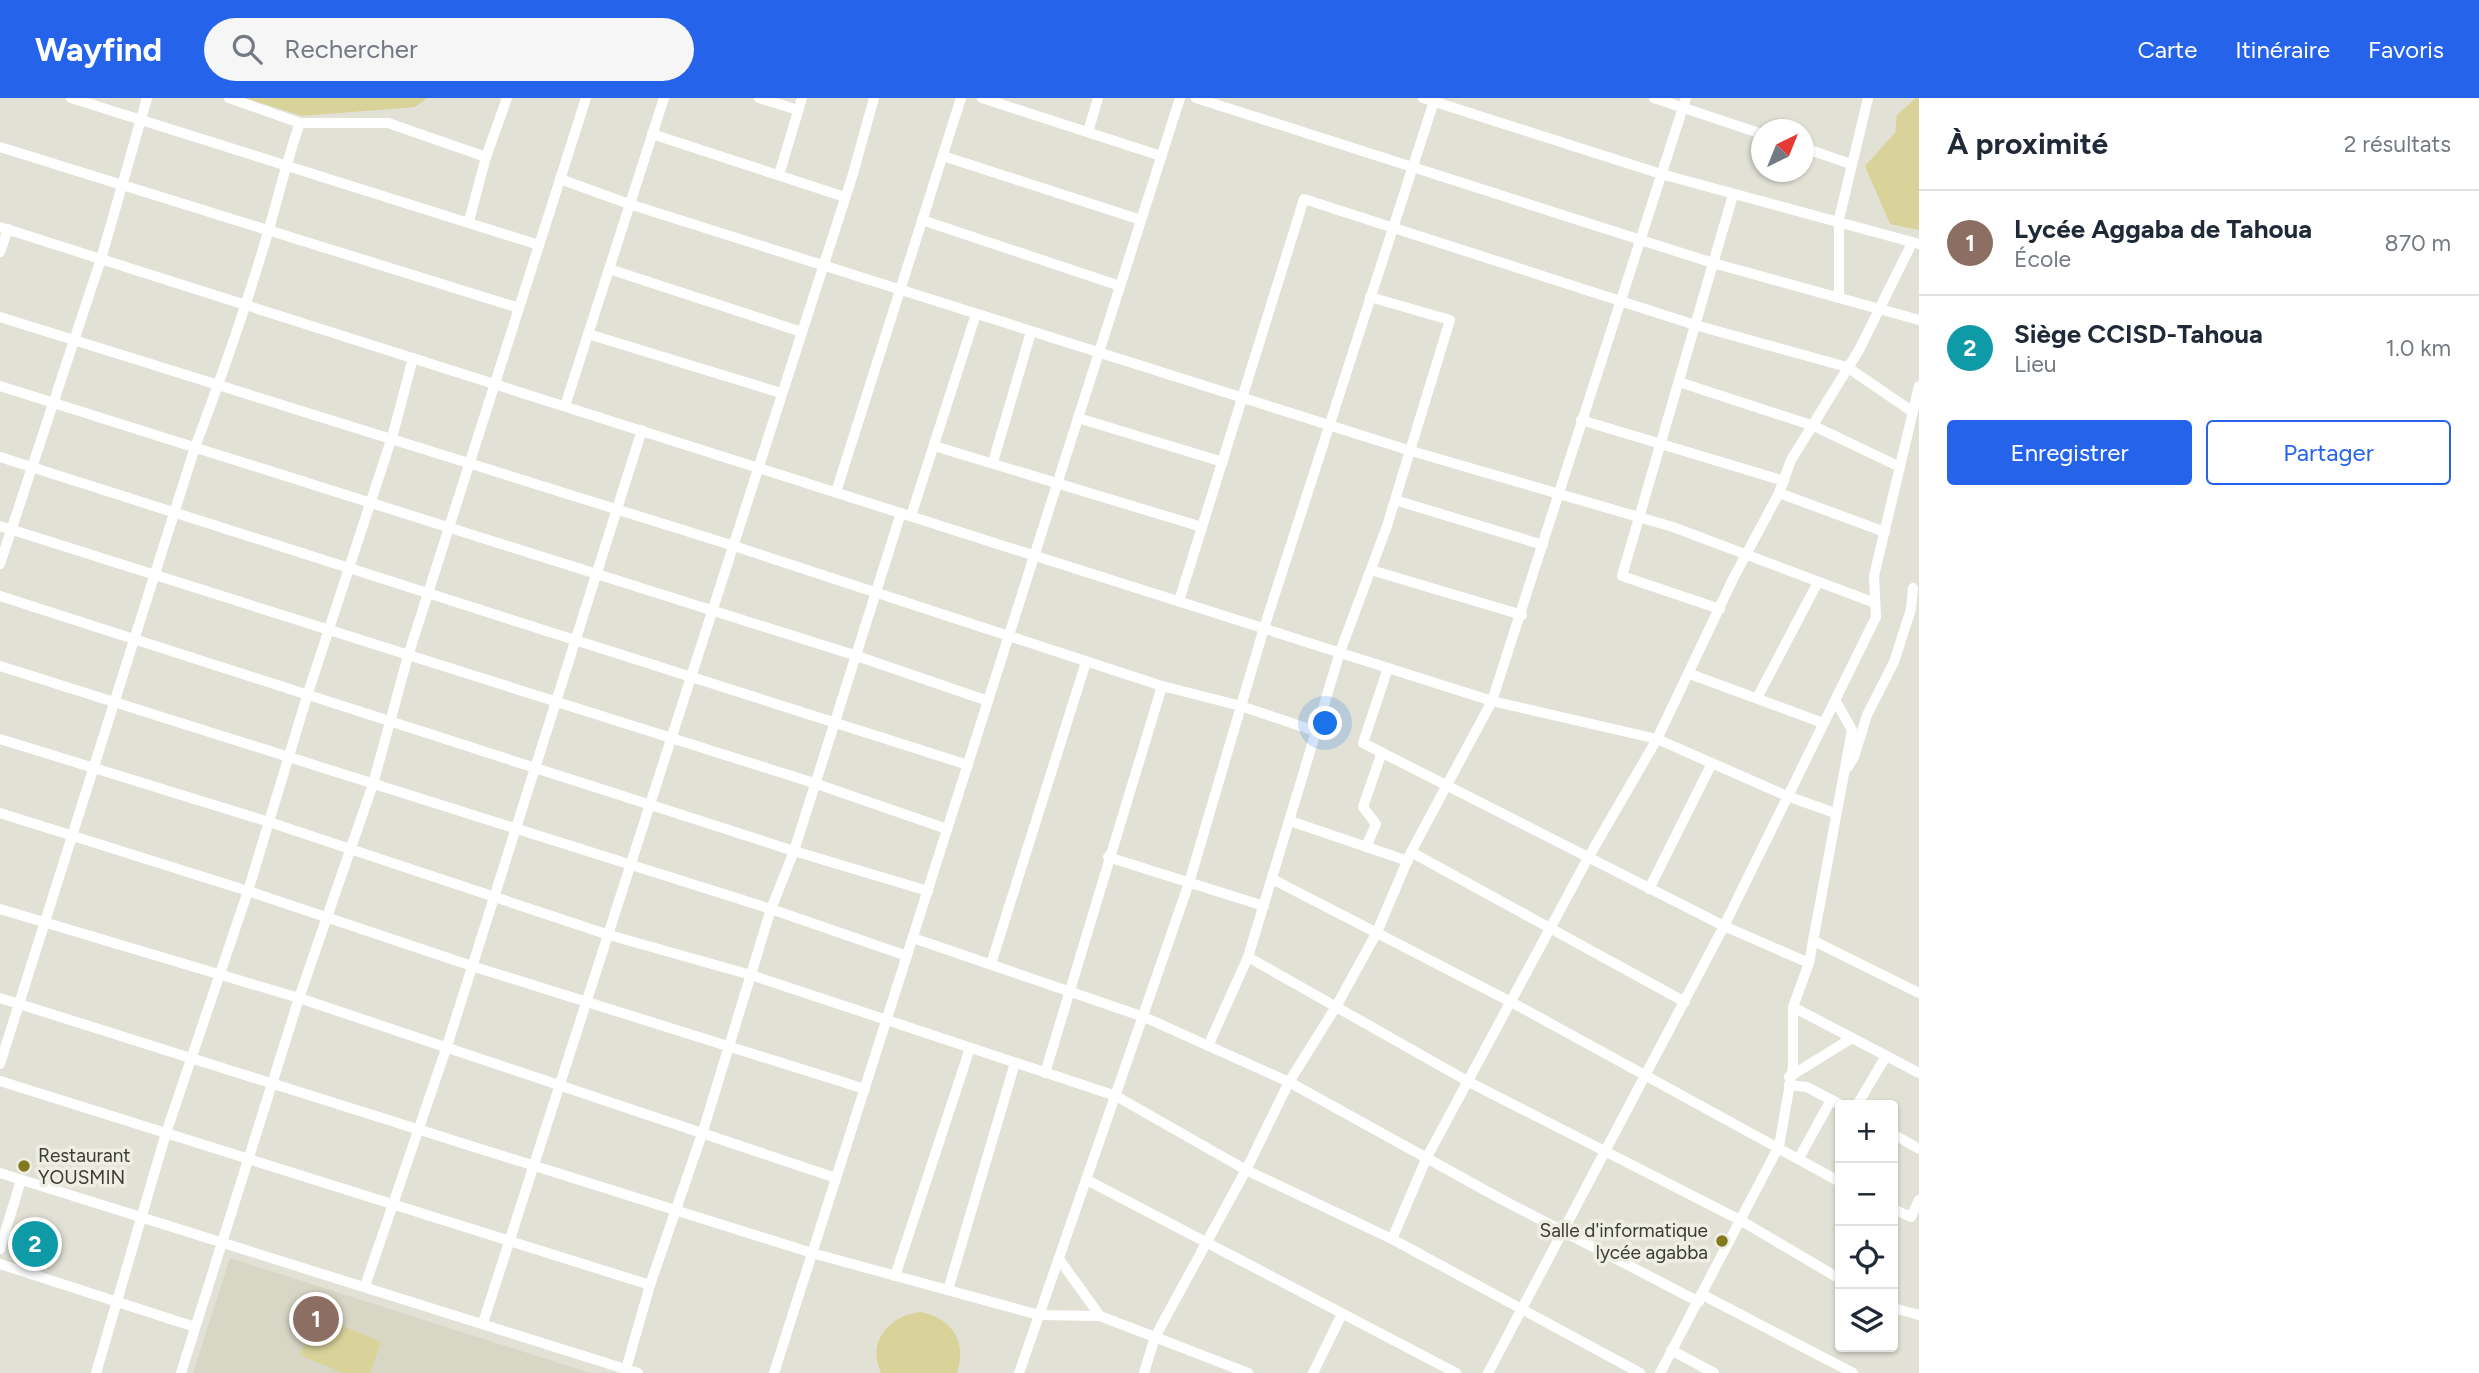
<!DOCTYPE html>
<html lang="fr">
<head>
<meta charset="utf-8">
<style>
	:root { --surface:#fff; --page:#f6f6f7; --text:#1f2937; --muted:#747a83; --line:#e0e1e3; --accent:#2563eb }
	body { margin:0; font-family:Figtree,sans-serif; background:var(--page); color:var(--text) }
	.controls { position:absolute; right:21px; bottom:21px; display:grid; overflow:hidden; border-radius:7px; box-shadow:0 2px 5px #0004 }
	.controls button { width:63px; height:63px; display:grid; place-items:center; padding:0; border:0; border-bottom:2px solid var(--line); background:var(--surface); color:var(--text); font:35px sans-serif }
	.compass { position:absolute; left:1751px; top:21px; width:63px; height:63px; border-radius:50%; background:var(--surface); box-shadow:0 2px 5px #0004; rotate:43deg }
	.you { position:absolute; left:1326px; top:626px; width:24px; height:24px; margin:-18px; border:5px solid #fff; border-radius:50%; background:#1a73e8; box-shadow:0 0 0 10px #1a73e833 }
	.badge { display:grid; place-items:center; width:46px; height:46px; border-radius:50%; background:var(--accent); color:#fff; font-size:23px; font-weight:700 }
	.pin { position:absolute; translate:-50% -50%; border:4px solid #fff; box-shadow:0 2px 7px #0006 }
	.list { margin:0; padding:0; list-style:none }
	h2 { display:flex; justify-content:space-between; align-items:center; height:91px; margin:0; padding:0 28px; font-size:30px }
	h2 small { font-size:23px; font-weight:400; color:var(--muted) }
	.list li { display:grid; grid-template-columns:46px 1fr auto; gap:21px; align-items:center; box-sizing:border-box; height:105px; padding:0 28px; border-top:2px solid var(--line) }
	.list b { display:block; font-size:26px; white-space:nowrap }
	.list p { margin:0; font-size:23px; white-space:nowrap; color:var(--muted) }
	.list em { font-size:23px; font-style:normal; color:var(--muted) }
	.actions { display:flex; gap:14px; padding:21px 28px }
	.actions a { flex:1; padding:16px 0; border:2px solid var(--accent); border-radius:7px; text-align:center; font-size:24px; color:var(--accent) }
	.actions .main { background:var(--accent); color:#fff }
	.icon { flex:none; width:38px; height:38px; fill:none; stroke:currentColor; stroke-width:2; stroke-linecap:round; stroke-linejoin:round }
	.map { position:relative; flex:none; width:1919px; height:1275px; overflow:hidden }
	header { display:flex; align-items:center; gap:42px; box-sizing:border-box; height:98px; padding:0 35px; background:var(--accent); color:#fff }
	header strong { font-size:33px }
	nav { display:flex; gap:38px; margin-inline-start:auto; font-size:24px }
	.search { width:490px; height:63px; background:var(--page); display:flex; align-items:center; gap:18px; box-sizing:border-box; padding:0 24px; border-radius:38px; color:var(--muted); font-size:26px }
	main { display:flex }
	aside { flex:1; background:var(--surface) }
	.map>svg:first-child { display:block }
</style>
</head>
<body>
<header>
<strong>Wayfind</strong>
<div class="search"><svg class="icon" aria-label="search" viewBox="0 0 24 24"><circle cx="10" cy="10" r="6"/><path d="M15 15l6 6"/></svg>Rechercher</div>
<nav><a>Carte</a><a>Itinéraire</a><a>Favoris</a></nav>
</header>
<main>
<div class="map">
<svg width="1919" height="1275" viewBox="0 0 1919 1275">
	<rect width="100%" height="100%" fill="#e2e1d6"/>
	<polygon fill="#d8d6c4" points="230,1160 590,1275 193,1275"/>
	<g fill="#d9d399">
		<polygon points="245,0 427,0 415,9 302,18"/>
		<polygon points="1916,0 1919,0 1919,132 1890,126 1865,68 1895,35 1897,17"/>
		<path d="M921 1214C953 1221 967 1244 957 1275H881C866 1243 890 1217 921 1214Z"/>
		<polygon points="316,1217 381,1244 370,1275 343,1275 300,1257"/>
	</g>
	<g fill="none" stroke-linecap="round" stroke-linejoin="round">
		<g stroke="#fff" stroke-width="10">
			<polyline points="71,0 539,147"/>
			<polyline points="229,0 300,25 388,25 486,59"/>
			<polyline points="759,0 798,12"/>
			<polyline points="982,0 1161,58"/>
			<polyline points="1196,0 1713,165 1919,222"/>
			<polyline points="1423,0 1661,76 1919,146"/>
			<polyline points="1654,0 1762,36"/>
			<polyline points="1088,34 1098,0"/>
			<polyline points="652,36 845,99"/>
			<polyline points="0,49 519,210"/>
			<polyline points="1804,50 1851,66"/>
			<polyline points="943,58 1141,122"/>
			<polyline points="779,77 802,0"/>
			<polyline points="560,81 629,106 1408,352 1673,429 1875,505"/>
			<polyline points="922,122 1120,188"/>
			<polyline points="469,123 486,59 507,0"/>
			<polyline points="0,129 1492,603 1657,641 1787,698 1835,715"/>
			<polyline points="0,154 8,131"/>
			<polyline points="609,171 802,234"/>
			<polyline points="1839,200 1839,121 1868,0"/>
			<polyline points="0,219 731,447 1162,588 1241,608 1318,634"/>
			<polyline points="588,236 781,295"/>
			<polyline points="1679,284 1814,328 1900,369"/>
			<polyline points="0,288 854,557 988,603"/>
			<polyline points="565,308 664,0"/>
			<polyline points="1078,320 1223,364"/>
			<polyline points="1581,322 1784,383"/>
			<polyline points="934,348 1202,429"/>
			<polyline points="0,359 968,667"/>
			<polyline points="993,364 1031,234"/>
			<polyline points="836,394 961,0"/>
			<polyline points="1779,395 1885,434"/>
			<polyline points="1395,402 1543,447"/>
			<polyline points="911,418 976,216"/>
			<polyline points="0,428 814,685 947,731"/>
			<polyline points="0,466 101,161 147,0"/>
			<polyline points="1371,472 1522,517"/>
			<polyline points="0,498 794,753 928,793"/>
			<polyline points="1179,503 1304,101 1695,227 1847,269 1913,314"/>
			<polyline points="1720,511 1622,478 1733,97"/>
			<polyline points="0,568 771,811 907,858"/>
			<polyline points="1388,570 1363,645 1724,828 1809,865"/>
			<polyline points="1690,576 1823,625"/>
			<polyline points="1757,600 1818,484"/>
			<polyline points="0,641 269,724 609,837 751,877 1116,998 1246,1072 1392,1141 1640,1275"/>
			<polyline points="1848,669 1854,659 1867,617 1894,564 1911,511 1913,490"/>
			<polyline points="0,715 248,793 472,868 865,991"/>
			<polyline points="1290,723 1408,763"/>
			<polyline points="1366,749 1376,726 1363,709 1382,654"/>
			<polyline points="1411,754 1685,904"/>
			<polyline points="1108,759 1264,808"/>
			<polyline points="1272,781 1513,905 1840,1084"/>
			<polyline points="1649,791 1712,665"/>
			<polyline points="0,811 299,900 836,1080"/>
			<polyline points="913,840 1144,919 1289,984 1499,1100 1699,1204"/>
			<polyline points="1814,843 1919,895"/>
			<polyline points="1248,859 1469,984 1740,1122 1840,1181"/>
			<polyline points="991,866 1086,564"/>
			<polyline points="0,900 812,1155 1039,1217 1100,1218 1248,1275"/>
			<polyline points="1793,909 1919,975"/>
			<polyline points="1208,948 1248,859 1340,554 1387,428 1450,222 1370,199"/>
			<path d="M0 966 195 349C222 278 247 206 268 134 279 97 287 61 300 25"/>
			<polyline points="1045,975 1162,588"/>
			<polyline points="1789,979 1852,940"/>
			<polyline points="0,983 650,1187"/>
			<polyline points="1789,987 1807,989 1841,1007"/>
			<polyline points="1857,1007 1886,958"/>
			<polyline points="1893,1036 1919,1051"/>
			<polyline points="1799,1060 1831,1002"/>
			<polyline points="0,1075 638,1275"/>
			<polyline points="1087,1082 1456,1275"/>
			<polyline points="1893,1111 1911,1119 1919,1102"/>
			<polyline points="1392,1141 1427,1059 1588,760 1657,641 1733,481 1779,395 1791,362 1859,252 1912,145"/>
			<polyline points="0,1151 21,1082"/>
			<polyline points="1059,1161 1100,1218"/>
			<polyline points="0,1166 195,1229"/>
			<polyline points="895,1178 970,950"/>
			<polyline points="365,1188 447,948 642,332"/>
			<polyline points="948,1192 1015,965"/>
			<polyline points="1703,1197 1853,1275"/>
			<polyline points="1893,1210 1919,1217"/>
			<polyline points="483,1225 853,76 874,0"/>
			<polyline points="1671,1252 1714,1275"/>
			<polyline points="626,1271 650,1187 703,1033 771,811 794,753 901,415"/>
			<polyline points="96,1275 166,1035 248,793 308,595 393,336 413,260"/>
			<polyline points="181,1275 299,900 373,686 408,558 586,0"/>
			<polyline points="774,1275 1180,0"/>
			<polyline points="1019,1275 1189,785 1264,530 1435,0"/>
			<polyline points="1144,1275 1155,1239 1246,1072 1289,984 1337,907 1377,834 1411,754 1492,603 1686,0"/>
			<polyline points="1313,1275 1342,1216"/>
			<polyline points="1488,1275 1724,828 1876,519 1874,478 1919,288"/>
			<polyline points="1660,1275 1779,1048 1793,969 1793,909 1809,865 1852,632 1835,602"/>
		</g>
	</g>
	<g fill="#82791f" stroke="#efeee3" stroke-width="2.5">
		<circle cx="24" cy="1068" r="7"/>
		<circle cx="1722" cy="1143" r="7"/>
	</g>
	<g text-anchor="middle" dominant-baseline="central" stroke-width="7" stroke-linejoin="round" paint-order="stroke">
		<g font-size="19" fill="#3b3b37" stroke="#efeee3" text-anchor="start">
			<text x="38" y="1057">Restaurant<tspan x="38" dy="22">YOUSMIN</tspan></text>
			<text x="1708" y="1132" text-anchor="end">Salle d'informatique<tspan x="1708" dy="22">lycée agabba</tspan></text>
		</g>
	</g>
</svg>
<div class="controls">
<button>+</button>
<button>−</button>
<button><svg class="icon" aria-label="locate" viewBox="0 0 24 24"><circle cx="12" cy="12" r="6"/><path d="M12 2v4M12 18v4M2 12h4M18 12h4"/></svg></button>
<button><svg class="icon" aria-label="layers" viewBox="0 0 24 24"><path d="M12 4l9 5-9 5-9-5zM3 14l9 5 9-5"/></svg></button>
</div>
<svg class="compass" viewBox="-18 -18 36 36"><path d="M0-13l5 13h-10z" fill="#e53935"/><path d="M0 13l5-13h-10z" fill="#747a83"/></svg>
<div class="you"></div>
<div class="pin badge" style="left:316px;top:1221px;background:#8d6e63">1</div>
<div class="pin badge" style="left:35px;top:1146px;background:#0f9aa8">2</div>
</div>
<aside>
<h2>À proximité<small>2 résultats</small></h2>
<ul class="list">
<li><span class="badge" style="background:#8d6e63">1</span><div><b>Lycée Aggaba de Tahoua</b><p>École</p></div><em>870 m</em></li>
<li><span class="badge" style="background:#0f9aa8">2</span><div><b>Siège CCISD-Tahoua</b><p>Lieu</p></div><em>1.0 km</em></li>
</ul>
<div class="actions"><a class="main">Enregistrer</a><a>Partager</a></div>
</aside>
</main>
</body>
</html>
